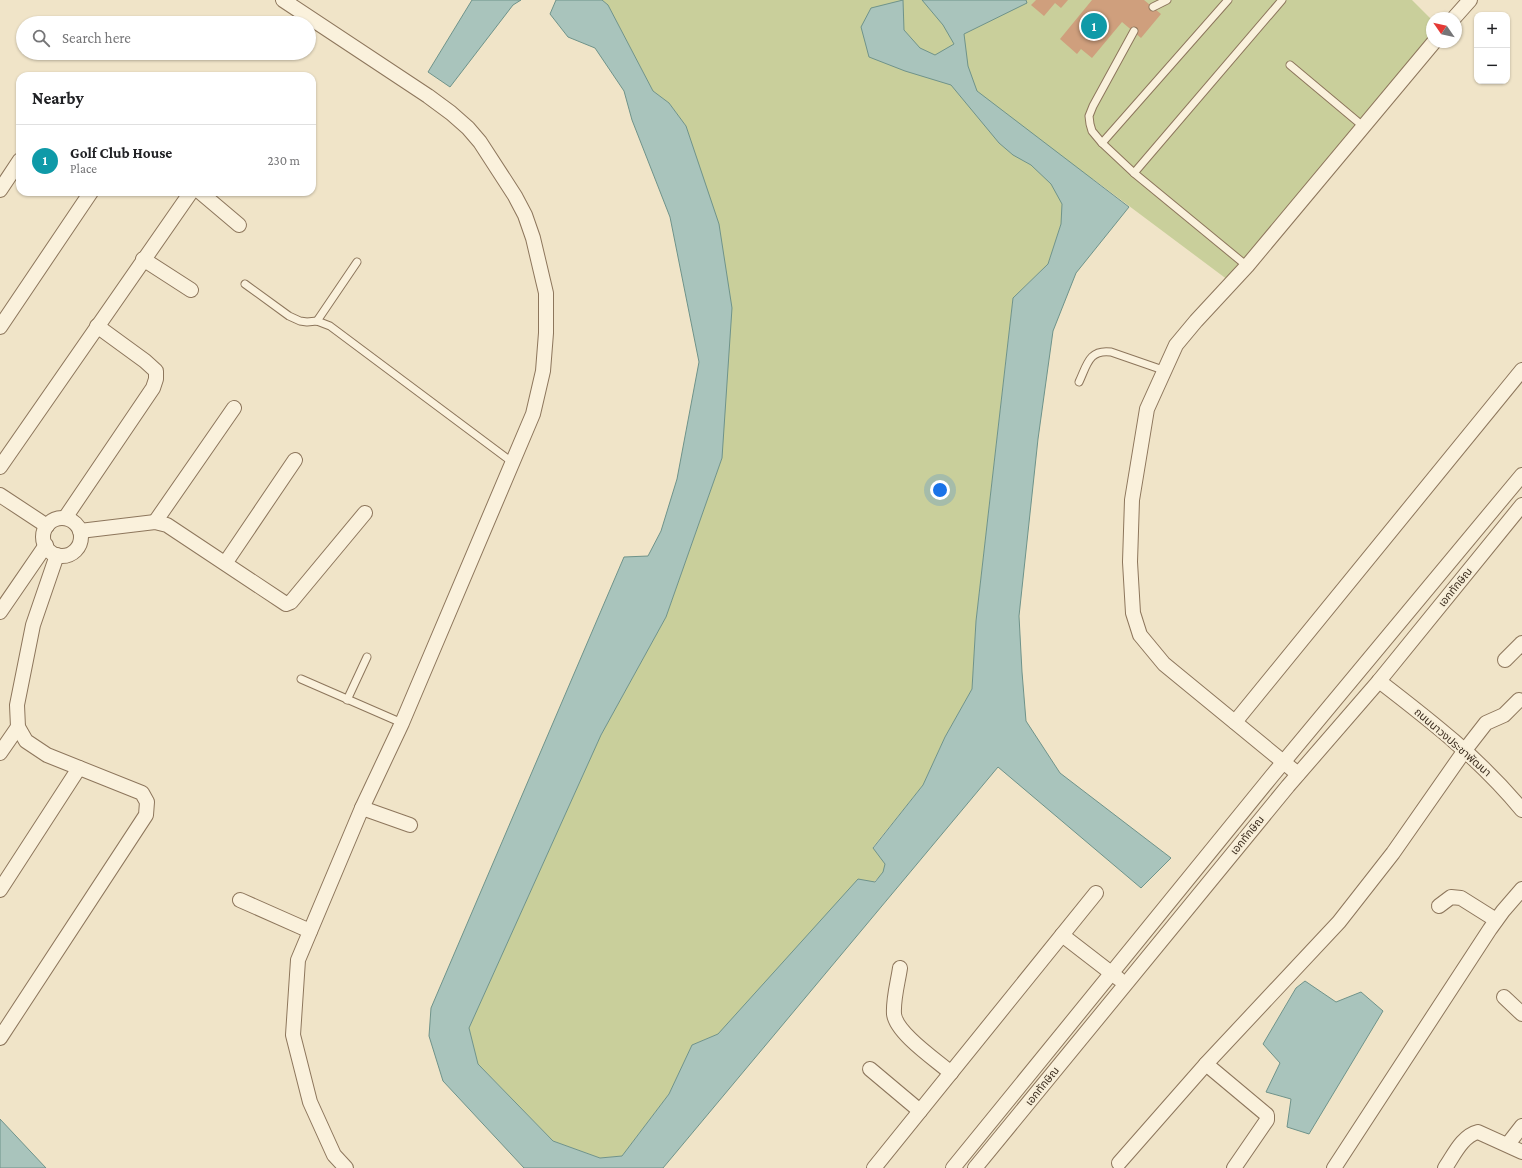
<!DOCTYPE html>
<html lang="en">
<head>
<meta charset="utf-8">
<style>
	:root { --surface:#fff; --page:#f2f2f2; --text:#202124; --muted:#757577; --line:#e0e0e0; --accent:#2563eb }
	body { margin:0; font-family:"Crimson Pro","Noto Sans Thai",serif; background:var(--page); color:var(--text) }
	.controls { position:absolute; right:12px; top:12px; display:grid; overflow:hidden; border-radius:8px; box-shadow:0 1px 3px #0004 }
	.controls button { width:36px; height:36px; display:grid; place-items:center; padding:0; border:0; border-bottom:1px solid var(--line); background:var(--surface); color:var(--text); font:20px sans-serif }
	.compass { position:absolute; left:1426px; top:12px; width:36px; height:36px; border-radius:50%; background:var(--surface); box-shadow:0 1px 3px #0004; rotate:304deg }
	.you { position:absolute; left:940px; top:490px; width:14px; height:14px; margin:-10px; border:3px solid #fff; border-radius:50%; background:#1a73e8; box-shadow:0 0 0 6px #1a73e833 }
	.badge { display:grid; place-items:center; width:26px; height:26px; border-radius:50%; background:var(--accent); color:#fff; font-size:13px; font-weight:700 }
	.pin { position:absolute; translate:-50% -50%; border:2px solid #fff; box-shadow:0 1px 4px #0006 }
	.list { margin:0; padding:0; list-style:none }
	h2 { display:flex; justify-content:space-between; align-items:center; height:52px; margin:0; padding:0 16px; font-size:17px }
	h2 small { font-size:13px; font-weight:400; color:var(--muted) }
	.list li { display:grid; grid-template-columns:26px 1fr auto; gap:12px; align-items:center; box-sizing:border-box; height:72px; padding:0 16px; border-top:1px solid var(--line) }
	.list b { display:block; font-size:15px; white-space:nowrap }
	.list p { margin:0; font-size:13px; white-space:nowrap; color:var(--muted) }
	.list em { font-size:13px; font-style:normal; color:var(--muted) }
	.icon { flex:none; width:22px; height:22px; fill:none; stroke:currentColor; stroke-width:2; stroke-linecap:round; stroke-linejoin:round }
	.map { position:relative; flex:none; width:1522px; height:1168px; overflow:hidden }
	.search { position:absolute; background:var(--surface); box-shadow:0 1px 3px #0004; left:16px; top:16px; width:300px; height:44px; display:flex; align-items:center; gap:10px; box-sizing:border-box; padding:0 14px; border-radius:22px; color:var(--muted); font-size:15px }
	.panel { position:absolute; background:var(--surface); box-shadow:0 1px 3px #0004; left:16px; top:72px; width:300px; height:124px; border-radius:12px }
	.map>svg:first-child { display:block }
</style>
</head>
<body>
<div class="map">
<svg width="1522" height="1168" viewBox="0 0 1522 1168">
	<rect width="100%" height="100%" fill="#f0e4c8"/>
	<polygon fill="#c9cf9b" points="602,0 1412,0 1432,20 1432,42 1232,283 1093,179 1061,224 1048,264 1013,298 976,621 972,689 945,737 923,785 873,847 885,864 884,872 718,1034 692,1045 669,1094 622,1156 600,1158 553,1141 478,1064 469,1028 601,735 666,617 722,458 691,142 686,126 669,103 653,91 608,5"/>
	<g fill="#a9c4bc" stroke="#6f938a">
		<polygon points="472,0 521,0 513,5 450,87 428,72"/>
		<polygon points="556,0 602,0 608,5 653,91 669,103 686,126 719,224 732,308 722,458 666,617 601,735 469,1028 478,1064 553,1141 600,1158 622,1156 669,1094 692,1045 718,1034 858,879 875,882 883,872 885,864 873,848 923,785 945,737 972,689 976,621 1013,298 1048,264 1061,224 1062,204 1051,184 1031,165 1013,155 999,143 951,85 905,71 869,57 861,27 871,8 903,0 904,30 920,48 935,55 954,44 943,25 922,0 1026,0 1027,3 964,34 968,66 977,91 1129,207 1076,273 1053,331 1038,439 1019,616 1022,672 1026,721 1060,773 1171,858 1141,888 998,767 663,1168 524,1168 443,1081 429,1036 431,1008 624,557 648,556 661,531 677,479 699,362 670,217 632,120 624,91 595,48 568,37 550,14"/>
		<polygon points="1305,981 1336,1002 1361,992 1383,1011 1309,1134 1287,1127 1291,1099 1266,1092 1280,1063 1263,1044 1296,988"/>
		<polygon points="0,1119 46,1168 0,1168"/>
	</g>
	<g fill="#cf9f7d">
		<polygon points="1036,0 1068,0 1061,8 1055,3 1044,16 1031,5"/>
		<polygon points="1092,0 1144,0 1161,14 1141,38 1122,22 1092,58 1081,49 1077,54 1060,39"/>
	</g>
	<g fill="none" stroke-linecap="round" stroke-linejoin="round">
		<defs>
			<g id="lane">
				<polyline points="1153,7 1167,0"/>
				<polyline points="1134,31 1093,106 1089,116 1090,124 1092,131 1102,143 1134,173 1247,266"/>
				<polyline points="1290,65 1364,127"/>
				<polyline points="1102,143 1228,0"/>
				<polyline points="1134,173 1282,0"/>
				<polyline points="245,284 289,316 300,321 307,322 317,321 330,326 512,462"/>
				<polyline points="317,321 357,262"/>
				<path d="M1079 382C1087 365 1089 349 1111 352L1163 370"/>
				<polyline points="301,679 402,723"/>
				<polyline points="347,700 367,657"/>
			</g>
			<g id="street">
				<polyline points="283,0 428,96 451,113 468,128 480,142 515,196 525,215 533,238 546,293 546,333 543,371 533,414 402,723 362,808 298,960 293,1035 310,1102 334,1155 346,1168"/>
				<polyline points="1454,18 1470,0"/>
				<polyline points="0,190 20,160"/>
				<polyline points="200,192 239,225"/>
				<polyline points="143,259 191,290"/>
				<polyline points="0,327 91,192"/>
				<polyline points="0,467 191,192"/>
				<polyline points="0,495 47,526"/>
				<polyline points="65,518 153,388 156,379 156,371 145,361 97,326"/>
				<circle cx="62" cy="537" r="19"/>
				<polyline points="155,522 234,408"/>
				<polyline points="80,531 155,522 167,525 286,604 291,602 365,513"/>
				<polyline points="226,562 295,460"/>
				<polyline points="0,612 46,545"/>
				<polyline points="1505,660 1522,643"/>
				<path d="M1379 681C1431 721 1480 759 1522 810"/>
				<polyline points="1235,722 1522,370"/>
				<polyline points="0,753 18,727"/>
				<polyline points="1298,774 1164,664 1140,635 1133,613 1130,562 1132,500 1147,409 1176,345 1196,321 1247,266 1434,42"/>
				<polyline points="362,808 410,825"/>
				<polyline points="0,890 79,768"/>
				<polyline points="240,900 310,931"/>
				<polyline points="1439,906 1451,897 1461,898 1496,920"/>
				<polyline points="1062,935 1119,979"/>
				<path d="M900 968C898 982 893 999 894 1014 896 1033 936 1060 951 1073"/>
				<polyline points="1504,997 1522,1014"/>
				<polyline points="0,1038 146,815 147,802 142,793 47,755 26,741 18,727 17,705 33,625 57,555"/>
				<polyline points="1206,1064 1267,1115 1267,1120 1234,1168"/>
				<polyline points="870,1069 920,1111"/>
				<polyline points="1508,1144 1522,1126"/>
				<polyline points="1119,1163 1206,1064 1339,922 1393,853 1465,750 1486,723 1504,715 1519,700"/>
				<polyline points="874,1168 1096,893"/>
				<polyline points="953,1168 1271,777 1522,475"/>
				<polyline points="975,1168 1288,786 1379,681 1522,505"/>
				<polyline points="1334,1168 1490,929 1503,911 1522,889"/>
				<path d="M1445 1168C1454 1155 1462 1136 1478 1132L1522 1152"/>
			</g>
		</defs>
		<use href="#lane" stroke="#8d765c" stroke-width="9"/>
		<use href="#street" stroke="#8d765c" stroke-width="16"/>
		<use href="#lane" stroke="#faf1dc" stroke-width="7"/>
		<use href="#street" stroke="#faf1dc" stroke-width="14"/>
	</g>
	<g text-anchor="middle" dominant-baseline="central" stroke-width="4" stroke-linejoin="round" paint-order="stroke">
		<g font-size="11" fill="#3d2e20" stroke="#f7eed8">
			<text transform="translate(1455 587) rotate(-51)">เอกทักษิณ</text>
			<text transform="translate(1453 742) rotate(41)">ถนนนาวงประชาพัฒนา</text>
			<text transform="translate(1247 835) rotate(-51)">เอกทักษิณ</text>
			<text transform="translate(1042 1086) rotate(-51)">เอกทักษิณ</text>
		</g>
	</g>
</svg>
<div class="controls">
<button>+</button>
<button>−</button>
</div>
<svg class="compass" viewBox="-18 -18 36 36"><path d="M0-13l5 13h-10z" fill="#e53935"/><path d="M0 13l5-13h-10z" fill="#757577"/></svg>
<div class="you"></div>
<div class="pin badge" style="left:1094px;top:26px;background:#0f9aa8">1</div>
<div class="search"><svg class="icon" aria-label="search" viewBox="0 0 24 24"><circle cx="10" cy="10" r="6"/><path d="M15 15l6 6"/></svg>Search here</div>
<section class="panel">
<h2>Nearby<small></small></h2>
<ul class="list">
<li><span class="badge" style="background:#0f9aa8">1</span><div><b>Golf Club House</b><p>Place</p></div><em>230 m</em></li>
</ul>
</section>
</div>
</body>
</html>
